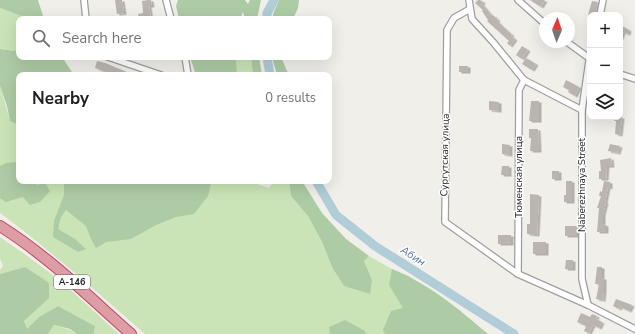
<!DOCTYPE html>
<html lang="en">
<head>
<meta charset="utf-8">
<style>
	:root { --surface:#fff; --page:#f6f6f6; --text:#202124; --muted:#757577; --line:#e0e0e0 }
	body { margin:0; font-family:"Nunito Sans",sans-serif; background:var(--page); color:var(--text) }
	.controls { position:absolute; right:12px; top:12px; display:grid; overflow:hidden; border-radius:8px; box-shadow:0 4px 16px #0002 }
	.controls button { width:36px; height:36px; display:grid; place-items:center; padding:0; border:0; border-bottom:1px solid var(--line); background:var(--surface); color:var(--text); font:20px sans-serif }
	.compass { position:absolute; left:539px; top:12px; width:36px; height:36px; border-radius:50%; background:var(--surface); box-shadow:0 4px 16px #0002; rotate:2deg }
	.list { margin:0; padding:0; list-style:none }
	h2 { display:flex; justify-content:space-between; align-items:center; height:52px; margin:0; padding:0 16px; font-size:17px }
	h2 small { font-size:13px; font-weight:400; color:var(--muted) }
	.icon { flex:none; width:22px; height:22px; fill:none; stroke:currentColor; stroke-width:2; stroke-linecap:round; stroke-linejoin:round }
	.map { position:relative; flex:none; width:635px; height:334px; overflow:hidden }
	.search { position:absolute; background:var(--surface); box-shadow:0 4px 16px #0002; left:16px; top:16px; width:316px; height:44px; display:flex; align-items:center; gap:10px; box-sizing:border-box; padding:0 14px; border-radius:8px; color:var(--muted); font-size:15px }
	.panel { position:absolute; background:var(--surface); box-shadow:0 4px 16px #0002; left:16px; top:72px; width:316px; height:112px; border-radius:8px }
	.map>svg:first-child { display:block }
</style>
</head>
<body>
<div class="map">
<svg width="635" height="334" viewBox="0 0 635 334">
	<defs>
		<filter id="shadow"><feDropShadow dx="2.5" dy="1.5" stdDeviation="0" flood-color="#0004"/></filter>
	</defs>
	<rect width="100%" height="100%" fill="#f1efea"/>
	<g fill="#cae4b7">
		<polygon points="0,8 29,19 19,19 19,45 15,51 0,49"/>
		<polygon points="236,57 251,57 253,75 237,75"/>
		<path d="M0 86 10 121 19 125V181H252L254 183 269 188 274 181H289L291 196 308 216 322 242 332 267 372 280 364 261 369 256 392 269 409 276 488 334H145C97 292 51 251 0 213Z"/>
		<polygon points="0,237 26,255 62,282 119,334 94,334 95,326 58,306 39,317 27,330 24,321 33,311 25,267 0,274 0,270 3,266 0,259"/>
		<polygon points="54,325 70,330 77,334 48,334"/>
	</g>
	<g fill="#adcba4">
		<polygon points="0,0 38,0 44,19 29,19 0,8"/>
		<polygon points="178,0 245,0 248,4 250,0 261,0 257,19 245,19 243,12 240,19 179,19 176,6"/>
		<polygon points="279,0 299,0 298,8 293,19 273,19 273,14"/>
		<polygon points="19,45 19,57 62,57 74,75 19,75 19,125 10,121 7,106 0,86 0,49 15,51"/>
		<polygon points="190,57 236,57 237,75 196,75"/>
		<polygon points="251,57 259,57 262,75 253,75"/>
		<polygon points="272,57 281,57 287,71 291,75 277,75"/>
		<polygon points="19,162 19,181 30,181 38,185 44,181 50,191 40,202 30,205 23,197 6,202 0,198 0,166 6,163"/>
		<polygon points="64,181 200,181 211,183 208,196 194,214 176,217 156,225 131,239 106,242 96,248 91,239 86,226 66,210 61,217 58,229 75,239 86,249 78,252 53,237 54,221 64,195"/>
		<polygon points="289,181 302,181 322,213 346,239 369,256 364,261 372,280 370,294 344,286 332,267 322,242 308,216 291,196"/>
		<polygon points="25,267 49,283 49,298 24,321 27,329 39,317 58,306 95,326 94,334 77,334 70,329 54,325 48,334 0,334 0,274"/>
		<path d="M392 269C429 284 459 309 488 334H385L383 330 391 311 403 308 389 285Z"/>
		<polygon points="345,320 365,331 366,334 330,334 329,327"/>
	</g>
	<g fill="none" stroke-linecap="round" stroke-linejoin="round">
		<g stroke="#b0cdd8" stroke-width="9">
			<polyline points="267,19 267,13 274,0"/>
			<polyline points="267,57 270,75"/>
			<polyline points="316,181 336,215 375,246 514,334"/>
		</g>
	</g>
	<g fill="#bab5b0" filter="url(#shadow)">
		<polygon points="115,0 122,0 124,13 117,14"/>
		<polygon points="148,0 151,0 152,6 149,6 151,19 139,19 138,14 143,13 142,1"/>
		<polygon points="478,0 480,0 483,2 482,4 492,16 493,15 498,20 497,21 512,35 511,36 515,39 510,46 507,43 509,41 487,21 488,20 482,11 483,10 475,3"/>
		<polygon points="530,0 545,0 541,7"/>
		<polygon points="592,1 598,2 595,15 588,15"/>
		<polygon points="620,25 629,30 628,34 623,32 621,38 620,38"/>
		<polygon points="522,46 528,50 522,59 516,55"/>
		<polygon points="526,58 536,64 532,70 522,64"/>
		<polygon points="97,61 105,63 134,75 114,75 95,68"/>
		<rect x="459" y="66" width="9" height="6"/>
		<polygon points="566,80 579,87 575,96 568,92 569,90 563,87"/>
		<polygon points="489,101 499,102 499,111 489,110"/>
		<polygon points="531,101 539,101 539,121 529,121"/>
		<polygon points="615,117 622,117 620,135 615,134 616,121 614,121"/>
		<polygon points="529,129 538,129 539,151 530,151 531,138 529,138"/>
		<polygon points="502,144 510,145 510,155 502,154"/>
		<polygon points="610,144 620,146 618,153 608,151"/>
		<polygon points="611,158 612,166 607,166 606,179 599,179 599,171 601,171 600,160"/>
		<polygon points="502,166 509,166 509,175 501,175"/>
		<rect x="552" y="171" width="7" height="8"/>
		<polygon points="566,181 572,181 572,202 564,202 564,195 566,195"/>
		<polygon points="604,181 610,182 610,188 608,187 605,202 606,202 603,214 603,224 606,225 606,232 597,232 599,208 597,208 601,196 599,196 600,191 602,192"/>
		<polygon points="530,194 539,195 537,235 527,234 527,224 530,224"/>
		<rect x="565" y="226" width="12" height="10"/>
		<rect x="498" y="235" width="13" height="9"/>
		<rect x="533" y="242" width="13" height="12"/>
		<polygon points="566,260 573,260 573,269 565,269"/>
		<polygon points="597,267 602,267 602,278 604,278 604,291 603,300 596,299 599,284 595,284"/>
		<polygon points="616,299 632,305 629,311 620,307 619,309 613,306"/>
		<polygon points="581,313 590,317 592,314 597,316 596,319 602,322 599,328 593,325 589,333 584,331 586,326 577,322"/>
	</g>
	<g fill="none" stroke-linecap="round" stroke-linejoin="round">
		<defs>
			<g id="street">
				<polyline points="84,0 86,19"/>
				<polyline points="166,0 171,19"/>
				<polyline points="469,0 472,19 493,42 524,80 582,110"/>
				<polyline points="518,0 545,24"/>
				<polyline points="470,9 454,18 447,30 445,222 518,274 588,305 635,329"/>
				<polyline points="600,15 603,0"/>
				<polyline points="567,42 589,58"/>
				<polyline points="108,57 161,75"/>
				<polyline points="185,57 188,75"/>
				<polyline points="620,74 635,79"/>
				<polyline points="518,274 519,90 524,80"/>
				<polyline points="588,305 582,279 582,110 590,54"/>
			</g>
			<path id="highway" d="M0 226C48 256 89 297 131 334"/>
		</defs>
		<use href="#street" stroke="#9f9f9f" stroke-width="8"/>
		<use href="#highway" stroke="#c64065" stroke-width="12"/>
		<use href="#street" stroke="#fff" stroke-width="5.5"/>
		<use href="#highway" stroke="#dd9da4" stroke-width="10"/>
	</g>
	<g text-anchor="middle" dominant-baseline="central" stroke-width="3" stroke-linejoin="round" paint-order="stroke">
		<rect fill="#fff" stroke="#646464" stroke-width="1" x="54" y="275" width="36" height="14" rx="3"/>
		<g font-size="9" font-weight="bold" fill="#222">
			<text x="72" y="282">А-146</text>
		</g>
		<g font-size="10" fill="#222" stroke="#fff">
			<text transform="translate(445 155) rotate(-89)">Сургутская улица</text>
			<text transform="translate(519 177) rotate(-90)">Тюменская улица</text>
			<text transform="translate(582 185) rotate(-90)">Naberezhnaya Street</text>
		</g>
		<g font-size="11" font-style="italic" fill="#56769f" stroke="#fff">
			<text transform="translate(413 256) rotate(32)">Абин</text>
		</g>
	</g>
</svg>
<div class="controls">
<button>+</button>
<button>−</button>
<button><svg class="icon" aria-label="layers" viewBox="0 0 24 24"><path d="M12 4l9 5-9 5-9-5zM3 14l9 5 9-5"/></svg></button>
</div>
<svg class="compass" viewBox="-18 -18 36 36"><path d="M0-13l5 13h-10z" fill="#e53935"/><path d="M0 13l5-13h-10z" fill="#757577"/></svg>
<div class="search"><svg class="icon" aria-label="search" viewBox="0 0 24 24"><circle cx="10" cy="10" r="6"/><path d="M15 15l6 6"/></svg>Search here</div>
<section class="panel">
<h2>Nearby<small>0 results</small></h2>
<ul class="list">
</ul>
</section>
</div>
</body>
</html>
